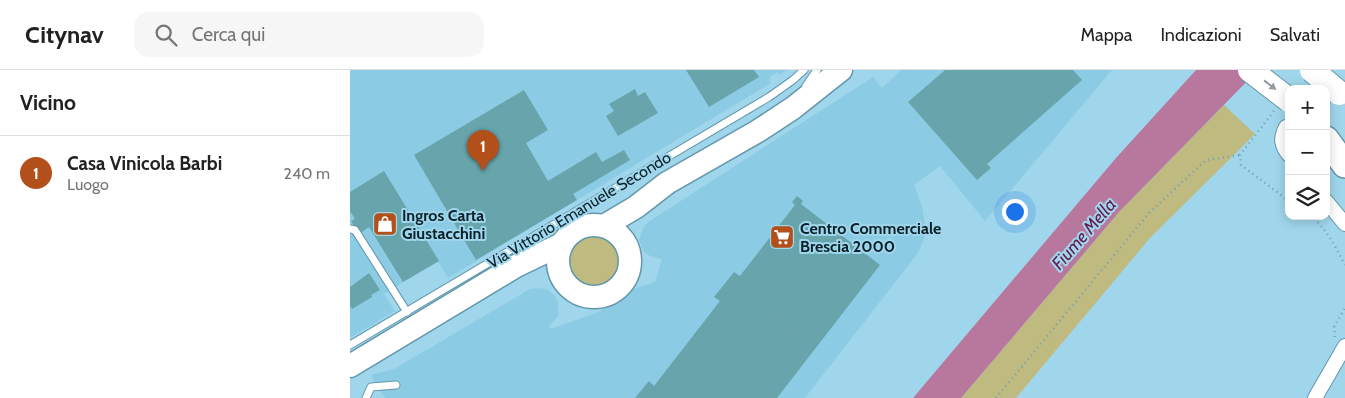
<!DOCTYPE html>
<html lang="it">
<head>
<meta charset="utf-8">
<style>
	:root { --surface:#fff; --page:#f6f6f6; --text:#222; --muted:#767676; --line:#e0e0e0; --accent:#b34f1a }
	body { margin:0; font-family:Cabin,sans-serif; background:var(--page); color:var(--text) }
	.controls { position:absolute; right:15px; top:15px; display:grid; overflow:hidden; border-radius:10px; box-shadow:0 2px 12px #0003 }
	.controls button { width:45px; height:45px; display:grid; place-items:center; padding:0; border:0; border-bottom:1px solid var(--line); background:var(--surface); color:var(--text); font:25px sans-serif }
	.you { position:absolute; left:664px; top:141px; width:18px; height:18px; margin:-12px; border:4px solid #fff; border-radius:50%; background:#1a73e8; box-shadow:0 0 0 8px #1a73e833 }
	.badge { display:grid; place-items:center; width:32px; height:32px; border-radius:50%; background:var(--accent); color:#fff; font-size:16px; font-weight:700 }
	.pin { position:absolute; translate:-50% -41px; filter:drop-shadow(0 1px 2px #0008) }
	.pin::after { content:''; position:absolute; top:26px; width:18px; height:15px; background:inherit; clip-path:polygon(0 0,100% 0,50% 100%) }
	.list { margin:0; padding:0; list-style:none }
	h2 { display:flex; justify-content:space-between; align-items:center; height:65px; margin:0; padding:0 20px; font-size:21px }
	h2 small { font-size:16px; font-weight:400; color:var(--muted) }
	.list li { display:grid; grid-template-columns:32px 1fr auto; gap:15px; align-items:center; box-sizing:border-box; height:75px; padding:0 20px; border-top:1px solid var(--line) }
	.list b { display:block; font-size:19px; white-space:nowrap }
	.list p { margin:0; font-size:16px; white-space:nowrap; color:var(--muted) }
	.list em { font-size:16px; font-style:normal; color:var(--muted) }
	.icon { flex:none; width:28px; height:28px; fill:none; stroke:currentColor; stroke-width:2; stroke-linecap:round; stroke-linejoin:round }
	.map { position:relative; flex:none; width:995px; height:328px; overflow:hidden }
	header { display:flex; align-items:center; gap:30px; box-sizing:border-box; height:70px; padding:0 25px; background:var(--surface); border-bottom:1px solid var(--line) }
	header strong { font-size:24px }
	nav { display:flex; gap:28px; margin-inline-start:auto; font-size:18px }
	.search { width:350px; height:45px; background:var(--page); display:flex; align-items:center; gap:12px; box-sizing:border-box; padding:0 18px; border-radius:15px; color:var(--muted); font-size:19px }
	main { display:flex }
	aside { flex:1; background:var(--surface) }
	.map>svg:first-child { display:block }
</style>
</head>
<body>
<header>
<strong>Citynav</strong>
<div class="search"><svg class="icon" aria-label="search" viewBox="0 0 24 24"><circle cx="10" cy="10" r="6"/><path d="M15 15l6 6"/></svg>Cerca qui</div>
<nav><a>Mappa</a><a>Indicazioni</a><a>Salvati</a></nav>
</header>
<main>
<aside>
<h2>Vicino<small></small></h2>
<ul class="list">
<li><span class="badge">1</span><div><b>Casa Vinicola Barbi</b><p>Luogo</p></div><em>240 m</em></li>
</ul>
</aside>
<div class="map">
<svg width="995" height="328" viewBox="0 0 995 328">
	<rect width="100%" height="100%" fill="#a0d6ec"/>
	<g fill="#8ccbe4">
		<polygon points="0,0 436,0 430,5 427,2 419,8 421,13 98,208 88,191 34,224 45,241 0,268"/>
		<polygon points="551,0 762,0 635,151 590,96 564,115 572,136 575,155 574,169 568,183 455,328 35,328 24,311 21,305 44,299 180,219 190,218 198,220 204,225 208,232 208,246 199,256 201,259 251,241 257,232 280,220 305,212 312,189 300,186 294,182 289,170 293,158 298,152 523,7 532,18"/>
	</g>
	<g fill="#beba80">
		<polygon points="874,35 905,64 800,168 666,328 611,328 769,142"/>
		<circle cx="246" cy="191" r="27"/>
	</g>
	<polygon fill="#b8789d" points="846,0 908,0 769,142 611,328 563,328 766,88"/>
	<g fill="#67a4ab">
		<polygon points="336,0 404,0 409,7 359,37"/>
		<polygon points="595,0 723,0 732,10 637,94 641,98 627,110 558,32"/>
		<polygon points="285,19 288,26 295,22 308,43 268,66 256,46 264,41 259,34"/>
		<polygon points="174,20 198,60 176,73 198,111 246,82 252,92 274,80 280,90 223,124 227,130 126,190 64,85"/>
		<polygon points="34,101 89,191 53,212 19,157 9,164 1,151 5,149 0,141 0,122"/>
		<polygon points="447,126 453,131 451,134 530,195 427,328 285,328 299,311 304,316 370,231 364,227 384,202 390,206 445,135 442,132"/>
		<polygon points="19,203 30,220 21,225 22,227 2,239 0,236 0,217"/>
	</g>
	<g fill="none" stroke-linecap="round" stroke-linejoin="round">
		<defs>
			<g id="service">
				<polyline points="456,16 467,0"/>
				<polyline points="0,159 5,160 57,242"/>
				<polyline points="0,275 419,27 443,10 454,0"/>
				<polyline points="16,328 21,317 46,315"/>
			</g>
			<g id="minor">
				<path d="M936 57C930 68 931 75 939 85"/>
				<polyline points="976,131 995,154"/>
				<polyline points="965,328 995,276"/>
			</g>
			<g id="primary">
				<circle cx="244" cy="191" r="36"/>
				<polyline points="254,156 286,137 317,113 408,61 443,38 491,0"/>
				<polyline points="0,296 166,196 212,174"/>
			</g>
			<polyline id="motorway" points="976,69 995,95"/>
		</defs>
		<use href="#service" stroke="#6297ac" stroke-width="9"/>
		<use href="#minor" stroke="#6297ac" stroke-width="16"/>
		<use href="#primary" stroke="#6297ac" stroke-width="25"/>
		<use href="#motorway" stroke="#6297ac" stroke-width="28"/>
		<g stroke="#73a0b1" stroke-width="2.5" stroke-dasharray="1 4" stroke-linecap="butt">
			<polyline points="924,41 890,85 891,95 939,131"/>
			<path d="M960 146C976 157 986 178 995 195"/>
			<polyline points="414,237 456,270"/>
			<polyline points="985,267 984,257 995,238"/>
			<polyline points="646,328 799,143 856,90 890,85"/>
		</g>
		<use href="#service" stroke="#fff" stroke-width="7"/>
		<use href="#minor" stroke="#fff" stroke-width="14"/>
		<use href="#primary" stroke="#fff" stroke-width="22"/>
		<use href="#motorway" stroke="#fff" stroke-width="25"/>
		<defs>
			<g id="trunk-bridge">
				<polyline points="900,0 939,30"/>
				<polyline points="962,0 989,23"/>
			</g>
		</defs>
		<use href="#trunk-bridge" stroke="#6297ac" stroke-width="26" stroke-linecap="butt"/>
		<use href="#trunk-bridge" stroke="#fff" stroke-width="24"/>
	</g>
	<defs><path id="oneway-solid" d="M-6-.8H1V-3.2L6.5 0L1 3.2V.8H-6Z" transform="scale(1.25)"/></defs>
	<use fill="#919b9f" href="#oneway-solid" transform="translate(920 15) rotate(38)"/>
	<defs>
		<symbol id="shop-square" viewBox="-11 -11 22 22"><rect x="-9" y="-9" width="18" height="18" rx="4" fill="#b34f1a" stroke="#a0d6ec"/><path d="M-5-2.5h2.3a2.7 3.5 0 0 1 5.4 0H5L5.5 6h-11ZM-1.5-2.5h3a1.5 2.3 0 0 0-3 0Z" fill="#fff"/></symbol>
		<symbol id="supermarket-square" viewBox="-11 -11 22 22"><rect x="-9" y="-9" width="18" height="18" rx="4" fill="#b34f1a" stroke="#a0d6ec"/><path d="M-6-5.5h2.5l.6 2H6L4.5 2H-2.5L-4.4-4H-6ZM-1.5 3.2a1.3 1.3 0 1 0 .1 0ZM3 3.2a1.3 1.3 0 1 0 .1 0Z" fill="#fff"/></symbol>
	</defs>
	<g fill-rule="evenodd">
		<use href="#shop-square" x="21" y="140" width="28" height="28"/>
		<use href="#supermarket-square" x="418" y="153" width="28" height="28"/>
	</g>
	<g text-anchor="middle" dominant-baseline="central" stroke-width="4" stroke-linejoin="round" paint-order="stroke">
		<g font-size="16" fill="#0a2129" stroke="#a0d6ec">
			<text transform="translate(229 140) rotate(-31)">Via Vittorio Emanuele Secondo</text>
		</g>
		<g font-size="16" font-weight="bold" fill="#0a2129" stroke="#a0d6ec" text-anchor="start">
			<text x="52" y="145">Ingros Carta<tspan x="52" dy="18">Giustacchini</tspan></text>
			<text x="450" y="158">Centro Commerciale<tspan x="450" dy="18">Brescia 2000</tspan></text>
		</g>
		<g font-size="18" font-style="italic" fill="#66194b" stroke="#a0d6ec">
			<text transform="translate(734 164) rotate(-49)">Fiume Mella</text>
		</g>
	</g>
</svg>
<div class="controls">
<button>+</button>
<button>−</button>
<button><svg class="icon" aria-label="layers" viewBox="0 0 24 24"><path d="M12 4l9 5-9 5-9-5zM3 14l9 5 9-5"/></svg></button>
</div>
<div class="you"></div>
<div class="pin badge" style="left:133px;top:101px">1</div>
</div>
</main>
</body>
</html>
